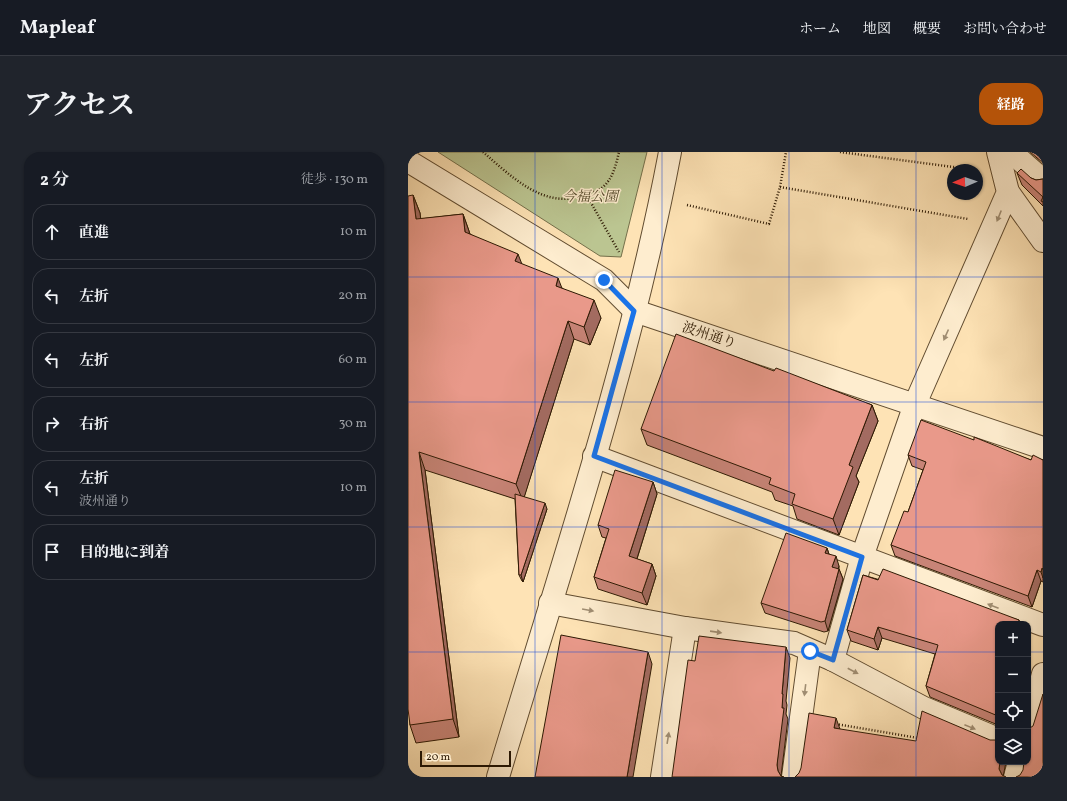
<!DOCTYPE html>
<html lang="ja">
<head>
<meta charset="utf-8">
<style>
	:root { --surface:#171b24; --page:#20242c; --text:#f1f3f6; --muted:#9ea1a6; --line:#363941; --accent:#b45309 }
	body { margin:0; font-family:Vollkorn,"Noto Serif JP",serif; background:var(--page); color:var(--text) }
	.controls { position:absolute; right:12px; bottom:12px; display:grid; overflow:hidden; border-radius:8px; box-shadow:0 1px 3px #0004 }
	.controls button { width:36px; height:36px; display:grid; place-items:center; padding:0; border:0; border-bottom:1px solid var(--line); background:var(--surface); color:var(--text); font:20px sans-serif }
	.compass { position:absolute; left:539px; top:12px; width:36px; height:36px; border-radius:50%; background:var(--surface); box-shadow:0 1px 3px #0004; rotate:268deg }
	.scale { position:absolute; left:12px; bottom:10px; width:91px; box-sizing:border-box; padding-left:4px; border:2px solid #2d1903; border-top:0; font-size:11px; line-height:14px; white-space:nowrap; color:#2d1903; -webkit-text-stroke:3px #feedcf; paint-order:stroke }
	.stop { position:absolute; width:12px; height:12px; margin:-9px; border:3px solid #1a73e8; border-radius:50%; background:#fff }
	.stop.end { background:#1a73e8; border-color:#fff; box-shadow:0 1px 4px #0008 }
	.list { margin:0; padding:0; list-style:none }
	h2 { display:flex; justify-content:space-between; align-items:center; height:52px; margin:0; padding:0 16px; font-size:17px }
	h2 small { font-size:13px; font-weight:400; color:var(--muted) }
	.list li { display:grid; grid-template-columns:26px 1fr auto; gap:12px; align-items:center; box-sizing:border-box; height:56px; margin:0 8px 8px; padding:0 8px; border:1px solid var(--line); border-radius:16px }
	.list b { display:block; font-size:15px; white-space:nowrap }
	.list p { margin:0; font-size:13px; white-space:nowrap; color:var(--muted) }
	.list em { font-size:13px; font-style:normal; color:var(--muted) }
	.icon { flex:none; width:22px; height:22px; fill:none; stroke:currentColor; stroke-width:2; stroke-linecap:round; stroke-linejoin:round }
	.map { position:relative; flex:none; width:635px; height:625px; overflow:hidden; border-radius:16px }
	header { display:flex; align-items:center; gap:24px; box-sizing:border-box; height:56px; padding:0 20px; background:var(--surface); border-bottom:1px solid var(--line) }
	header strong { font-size:19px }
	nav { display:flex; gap:22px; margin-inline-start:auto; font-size:14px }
	.intro { display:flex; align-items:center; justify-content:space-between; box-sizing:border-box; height:96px; padding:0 24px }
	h1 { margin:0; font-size:28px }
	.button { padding:10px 18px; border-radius:16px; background:var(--accent); color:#fff; font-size:14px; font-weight:700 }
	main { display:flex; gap:24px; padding:0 24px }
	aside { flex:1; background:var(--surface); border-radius:16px; box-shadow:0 1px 3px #0004 }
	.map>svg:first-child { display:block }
</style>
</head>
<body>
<header>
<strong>Mapleaf</strong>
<nav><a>ホーム</a><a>地図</a><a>概要</a><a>お問い合わせ</a></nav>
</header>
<div class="intro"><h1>アクセス</h1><a class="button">経路</a></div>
<main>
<aside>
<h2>2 分<small>徒歩 · 130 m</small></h2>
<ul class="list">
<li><svg class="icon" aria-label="ahead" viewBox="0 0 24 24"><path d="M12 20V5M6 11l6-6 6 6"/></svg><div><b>直進</b></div><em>10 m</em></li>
<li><svg class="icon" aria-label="left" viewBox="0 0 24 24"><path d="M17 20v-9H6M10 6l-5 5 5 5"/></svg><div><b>左折</b></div><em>20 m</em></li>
<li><svg class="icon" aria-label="left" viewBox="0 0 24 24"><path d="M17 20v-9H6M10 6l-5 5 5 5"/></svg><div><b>左折</b></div><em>60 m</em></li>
<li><svg class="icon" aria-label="right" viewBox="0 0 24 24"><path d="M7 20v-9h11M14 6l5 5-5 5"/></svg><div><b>右折</b></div><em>30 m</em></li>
<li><svg class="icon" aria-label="left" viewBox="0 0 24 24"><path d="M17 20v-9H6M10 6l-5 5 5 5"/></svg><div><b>左折</b><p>波州通り</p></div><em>10 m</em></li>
<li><svg class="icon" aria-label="arrive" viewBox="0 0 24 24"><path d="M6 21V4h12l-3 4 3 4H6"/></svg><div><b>目的地に到着</b></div></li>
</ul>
</aside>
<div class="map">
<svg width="635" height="625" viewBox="0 0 635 625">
	<rect width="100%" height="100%" fill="#fee3b5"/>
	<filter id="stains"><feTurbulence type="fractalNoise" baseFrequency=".005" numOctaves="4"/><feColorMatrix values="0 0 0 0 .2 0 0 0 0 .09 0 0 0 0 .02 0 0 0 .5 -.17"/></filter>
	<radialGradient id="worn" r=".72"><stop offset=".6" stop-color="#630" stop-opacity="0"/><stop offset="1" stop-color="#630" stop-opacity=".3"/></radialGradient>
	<polygon fill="#bbc591" stroke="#746f4a" points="30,0 239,0 213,105 192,104"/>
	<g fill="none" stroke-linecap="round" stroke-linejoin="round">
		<defs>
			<g id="minor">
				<polyline points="603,0 635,28"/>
				<polyline points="0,9 196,128 227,159 635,296"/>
				<polyline points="600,40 635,89"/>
				<polyline points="186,304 635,473"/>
				<polyline points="142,451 277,476 386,491 425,508 516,556 590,587"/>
				<polyline points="425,508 454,405 507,252 600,40 590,0"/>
				<polyline points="620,576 635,522"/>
				<path d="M90 625C152 418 222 212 262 0"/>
				<polyline points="254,625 277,476"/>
				<polyline points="385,625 402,499"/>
				<polyline points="607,625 611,610"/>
			</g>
		</defs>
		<use href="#minor" stroke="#614c30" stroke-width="24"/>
		<g stroke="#2d1903" stroke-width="2.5" stroke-dasharray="1 2" stroke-linecap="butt">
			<path d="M75 0C103 24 138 60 178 42 183 40 191 39 195 35 205 26 208 13 211 0"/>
			<polyline points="432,0 568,18"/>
			<polyline points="372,35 560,67"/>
			<polyline points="178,42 211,100"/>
			<polyline points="279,53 361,72 372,35 378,0"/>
			<polyline points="428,572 510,586"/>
		</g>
		<use href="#minor" stroke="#feedcf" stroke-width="22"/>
	</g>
	<g fill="#c88477" stroke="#2d1903">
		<polygon points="622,0 635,0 635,11"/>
		<polygon points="609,21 623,26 628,28 635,27 635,54 614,33"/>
		<polygon points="5,43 12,61 12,67 55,62 62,82 154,136 193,166 182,193 166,187 116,345 139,357 115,430 114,429 111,423 107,347 17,318 51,585 8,591 2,573"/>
		<polygon points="366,219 464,253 470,269 448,324 451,330 431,383 389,367 385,354 367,348 364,340 239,293 233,277"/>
		<polygon points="566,288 623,308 635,308 635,430 633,429 624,455 487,404 483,393 500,360 515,318 504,314 500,303"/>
		<polygon points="245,330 249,342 229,407 244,412 248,424 239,453 190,437 186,425 198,386 194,385 190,373"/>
		<polygon points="419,396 421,402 431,414 431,417 435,427 420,479 416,480 357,461 353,451"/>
		<polygon points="455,423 611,468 613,472 590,472 590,573 522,545 518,534 527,502 474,486 470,498 443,489 439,478"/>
	</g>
	<g fill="#a36b61" stroke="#2d1903">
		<polygon points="5,43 12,61 15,85 8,67"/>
		<polygon points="55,62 61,79 64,97 57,80"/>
		<polygon points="110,102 117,120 107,109"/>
		<polygon points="150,126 157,144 148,134"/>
		<polygon points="186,148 193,166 182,193 176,175"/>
		<polygon points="160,169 166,187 115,349 108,332"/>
		<polygon points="464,253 470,269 448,324 451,330 431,383 425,367 441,313"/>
		<polygon points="11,300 17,318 51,585 45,567"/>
		<polygon points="245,330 249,342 226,416 221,404"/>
		<polygon points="137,351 139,357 115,430 113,423"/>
		<polygon points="419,396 422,406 417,401"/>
		<polygon points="428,404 431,414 428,425 424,415"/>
		<polygon points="244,412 248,424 239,453 234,441"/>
		<polygon points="634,416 635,418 635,426 633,420"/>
		<polygon points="431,417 435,427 420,479 417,469"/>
		<polygon points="629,418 633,429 624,455 620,444"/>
		<polygon points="470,475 474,486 470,498 466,487"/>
		<polygon points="378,495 382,506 378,549 379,553 378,562 380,567 373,624 370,619 369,613 374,556 374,542"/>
		<polygon points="240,500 244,512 225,625 219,625"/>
		<polygon points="428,566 432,577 426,576"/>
		<polygon points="592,610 598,610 595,625 591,617"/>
	</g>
	<g fill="#e9998a" stroke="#2d1903">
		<polygon points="631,0 635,0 635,3"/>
		<polygon points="613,17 623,26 628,28 635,27 635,50 633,49 635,45 609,21"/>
		<polygon points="5,43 8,67 55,62 57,80 110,102 107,109 150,126 148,134 186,148 176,175 160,169 108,332 11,300 45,567 2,573 0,557 0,44"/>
		<polygon points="268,182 366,219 368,216 464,253 441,313 445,315 425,367 384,352 387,342 361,332 363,326 233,277"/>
		<polygon points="513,268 566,288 566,285 623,308 625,303 635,308 635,417 634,416 633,420 629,418 620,444 483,393 496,359 500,360 518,310 500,303"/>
		<polygon points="207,318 245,330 221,404 244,412 234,441 186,425 201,377 190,373"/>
		<polygon points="107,342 137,351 113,423 111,423"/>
		<polygon points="378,381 419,396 417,401 428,404 424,415 431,417 417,469 413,470 353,451"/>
		<polygon points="475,417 611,468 610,472 590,472 590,564 518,534 530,493 470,475 466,487 439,478 455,423 470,428"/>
		<polygon points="153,483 240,500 219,625 127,625"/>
		<polygon points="291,484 378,495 374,542 375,542 374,556 376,556 369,613 370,619 373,624 376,625 264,625 280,508 287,509"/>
		<polygon points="635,542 635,625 608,625 612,623 615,618 616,610 620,610 620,577 625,574"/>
		<polygon points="514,559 582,588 587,588 590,587 590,610 592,610 591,617 594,623 598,625 387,625 391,621 393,616 401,561 428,566 426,576 508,589"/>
	</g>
	<defs><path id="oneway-solid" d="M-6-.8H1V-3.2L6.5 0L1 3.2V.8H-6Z"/></defs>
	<g fill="#a08e73">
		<use href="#oneway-solid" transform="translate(591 64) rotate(112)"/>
		<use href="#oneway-solid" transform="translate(538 183) rotate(114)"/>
		<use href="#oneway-solid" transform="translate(585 454) rotate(-159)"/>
		<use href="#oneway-solid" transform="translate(180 458) rotate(10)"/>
		<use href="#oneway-solid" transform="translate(308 480) rotate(8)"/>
		<use href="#oneway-solid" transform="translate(445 519) rotate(28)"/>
		<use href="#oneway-solid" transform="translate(397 538) rotate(97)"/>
		<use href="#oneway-solid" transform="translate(562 575) rotate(22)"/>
		<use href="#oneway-solid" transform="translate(260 586) rotate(-81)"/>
	</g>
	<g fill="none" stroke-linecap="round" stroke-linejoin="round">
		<polyline stroke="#1a73e8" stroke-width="5" points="196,128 226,159 186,304 454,405 425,508 402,499"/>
	</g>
	<path fill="none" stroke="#1d4ed8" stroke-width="1" stroke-opacity="0.55" d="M127 0V625M254 0V625M381 0V625M508 0V625M0 125H635M0 250H635M0 375H635M0 500H590M620 500H635"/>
	<g text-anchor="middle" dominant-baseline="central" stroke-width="3" stroke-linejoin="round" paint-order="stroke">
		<g font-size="14" font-style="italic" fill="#584d2e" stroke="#feedcf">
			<text x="182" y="45">今福公園</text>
		</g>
		<g font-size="14" fill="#2d1903" stroke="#feedcf">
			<text transform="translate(301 184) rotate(18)">波州通り</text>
		</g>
	</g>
	<rect width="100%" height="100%" filter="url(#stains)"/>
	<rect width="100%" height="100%" fill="url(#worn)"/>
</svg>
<div class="controls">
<button>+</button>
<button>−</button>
<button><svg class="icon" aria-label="locate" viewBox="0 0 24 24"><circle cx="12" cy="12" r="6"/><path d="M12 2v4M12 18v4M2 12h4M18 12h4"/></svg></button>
<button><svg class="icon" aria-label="layers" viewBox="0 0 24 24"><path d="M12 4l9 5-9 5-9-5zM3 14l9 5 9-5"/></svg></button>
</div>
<svg class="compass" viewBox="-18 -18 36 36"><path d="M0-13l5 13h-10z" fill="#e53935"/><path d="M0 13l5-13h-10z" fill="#9ea1a6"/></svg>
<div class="scale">20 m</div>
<div class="stop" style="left:402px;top:499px"></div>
<div class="stop end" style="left:196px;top:128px"></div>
</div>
</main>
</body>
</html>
